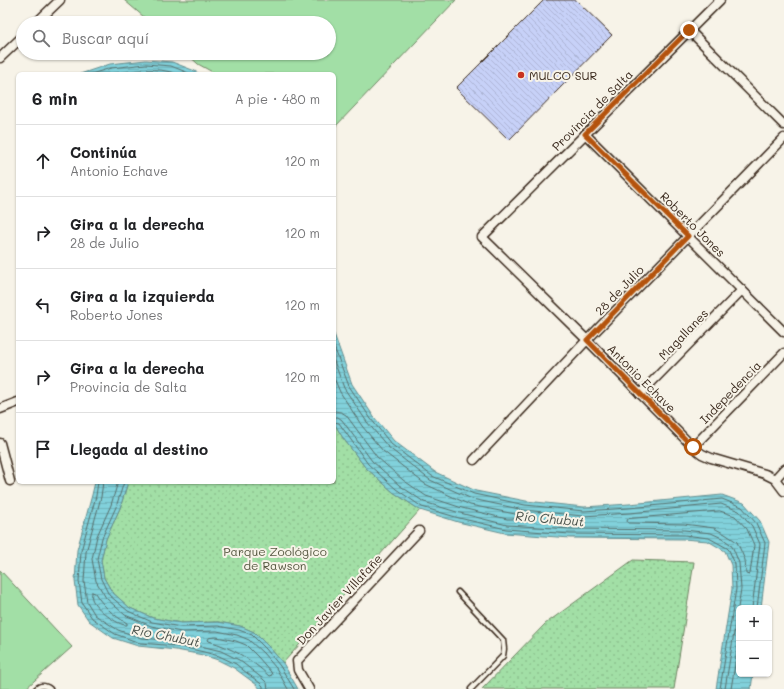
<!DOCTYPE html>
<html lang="es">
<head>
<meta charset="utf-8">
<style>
	:root { --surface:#fff; --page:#f6f6f6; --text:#202124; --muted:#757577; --line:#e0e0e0 }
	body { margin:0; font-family:Mali,sans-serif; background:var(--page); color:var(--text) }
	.controls { position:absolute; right:12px; bottom:12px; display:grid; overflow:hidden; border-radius:6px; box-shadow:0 1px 3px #0004 }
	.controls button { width:36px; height:36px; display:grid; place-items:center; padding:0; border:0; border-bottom:1px solid var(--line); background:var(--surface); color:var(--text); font:20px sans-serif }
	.stop { position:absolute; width:12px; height:12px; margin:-9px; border:3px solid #b45309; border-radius:50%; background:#fff }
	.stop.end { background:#b45309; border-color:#fff; box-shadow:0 1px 4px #0008 }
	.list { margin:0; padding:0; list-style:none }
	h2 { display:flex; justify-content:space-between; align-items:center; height:52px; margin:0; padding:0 16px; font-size:17px }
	h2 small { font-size:13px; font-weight:400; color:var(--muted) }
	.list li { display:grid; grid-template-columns:26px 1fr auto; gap:12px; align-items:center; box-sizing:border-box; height:72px; padding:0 16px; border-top:1px solid var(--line) }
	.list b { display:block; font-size:15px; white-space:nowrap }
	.list p { margin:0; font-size:13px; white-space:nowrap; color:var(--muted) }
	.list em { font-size:13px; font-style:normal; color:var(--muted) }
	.icon { flex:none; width:22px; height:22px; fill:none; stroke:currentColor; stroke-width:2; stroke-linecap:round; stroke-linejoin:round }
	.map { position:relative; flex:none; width:784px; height:689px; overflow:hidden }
	.search { position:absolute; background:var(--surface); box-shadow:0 1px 3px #0004; left:16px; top:16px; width:320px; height:44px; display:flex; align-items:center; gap:10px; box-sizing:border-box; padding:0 14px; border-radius:22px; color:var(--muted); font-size:15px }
	.panel { position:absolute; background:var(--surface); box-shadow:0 1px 3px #0004; left:16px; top:72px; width:320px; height:412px; border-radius:6px }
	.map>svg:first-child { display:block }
</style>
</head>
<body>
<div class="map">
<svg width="784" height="689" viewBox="0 0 784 689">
	<defs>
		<pattern id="grass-dots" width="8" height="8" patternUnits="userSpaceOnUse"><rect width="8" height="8" fill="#a2dfa6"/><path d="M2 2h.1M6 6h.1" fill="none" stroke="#8cc08e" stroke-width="1.8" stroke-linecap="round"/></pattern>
		<pattern id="water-rules" width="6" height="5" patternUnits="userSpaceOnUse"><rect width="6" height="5" fill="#81d1db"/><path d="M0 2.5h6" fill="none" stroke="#70b4bc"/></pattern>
		<pattern id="building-back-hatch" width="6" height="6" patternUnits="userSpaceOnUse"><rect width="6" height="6" fill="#c7d1f8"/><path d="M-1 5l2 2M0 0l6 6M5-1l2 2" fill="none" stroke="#acb4d4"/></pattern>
	</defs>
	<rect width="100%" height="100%" fill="#f7f3e8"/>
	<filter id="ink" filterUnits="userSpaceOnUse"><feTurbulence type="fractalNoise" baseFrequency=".025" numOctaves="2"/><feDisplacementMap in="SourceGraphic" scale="8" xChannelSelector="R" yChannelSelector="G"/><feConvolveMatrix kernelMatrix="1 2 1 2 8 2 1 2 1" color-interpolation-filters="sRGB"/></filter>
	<g filter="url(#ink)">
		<g fill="url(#grass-dots)" stroke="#6e8462">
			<polygon points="334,423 343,438 365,467 393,492 420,510 283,663 269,647 254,632 240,626 218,622 181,623 153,618 130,608 112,592 104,578 101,560 106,539 120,508 128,482 334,482"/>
			<polygon points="633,560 694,562 674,689 482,689 545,624"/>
		</g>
		<g fill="#a2dfa6" stroke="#6e8462">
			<polygon points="124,0 456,0 334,128 334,74 216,74 198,64 186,53 329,53 329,23 151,23"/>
			<polygon points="0,570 72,647 25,689 0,689"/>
		</g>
		<g fill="url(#water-rules)" stroke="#658e8f">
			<polygon points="146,60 172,62 195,71 199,74 80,74 110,64"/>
			<polygon points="334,334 352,384 374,417 394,441 435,472 476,491 526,501 584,507 629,504 722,495 744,503 760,521 769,542 761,608 739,608 739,674 753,674 751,689 716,689 732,589 731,565 725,551 708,541 683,539 570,538 505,533 458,522 420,510 393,492 365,467 343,438 334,423"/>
			<polygon points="95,482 128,482 120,508 106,539 101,560 104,578 112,592 130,608 153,618 181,623 218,622 240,626 254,632 269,647 283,663 298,689 260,689 257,685 234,668 218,660 203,655 176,650 138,646 113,638 89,621 78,605 75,581 77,550 92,495"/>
		</g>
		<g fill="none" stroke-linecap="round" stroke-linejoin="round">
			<g stroke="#576d6a" stroke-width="1">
				<polyline points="91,74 111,68 146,64 171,66 191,74"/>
				<path d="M108 74 113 73C134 71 157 66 177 74"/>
				<polyline points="334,347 349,386 371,419 391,444 432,476 474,494 525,505 584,511 629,508 722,499 742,507 756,523 765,543 757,608"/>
				<polyline points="334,361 344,388 367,422 388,447 430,480 472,499 524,510 583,516 630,513 721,504 739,511 752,526 760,544 752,608"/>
				<polyline points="334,378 340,392 362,426 383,451 425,484 470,505 520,515 521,517 521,518 520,519 507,519 462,508 426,496 403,480 377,457 346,415 341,412 334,411"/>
				<polyline points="334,417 338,417 342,420 372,461 399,485 424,502 460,513 507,525 570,529 684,530 711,533 722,538 730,544 733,548 739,563 741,589 725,689"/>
				<polyline points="334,422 339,423 368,464 396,489 422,507 459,518 506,529 570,534 684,535 709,538 727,548 729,550 735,564 736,589 720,689"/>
				<polyline points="98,482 96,496 81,551 79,581 82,603 92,618 115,634 140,643 177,646 204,652 219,656 236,664 243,670 260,683 263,686 263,689"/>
				<polyline points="103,482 101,497 86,552 84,581 87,602 95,615 118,630 141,638 178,641 205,647 221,651 239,660 263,679 267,683 268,689"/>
				<polyline points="118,482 111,505 97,536 92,559 96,581 106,598 125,615 151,626 181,632 217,631 237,635 249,640 263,653 276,668 288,689"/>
				<polyline points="124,482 116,507 102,538 97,559 101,579 109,595 128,611 152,622 181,627 218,626 239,630 252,635 266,649 280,666 294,689"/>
				<polygon points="720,511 735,516 747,529 754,545 750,574 749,575 746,574 745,560 737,542 725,534 714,528 684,524 628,523 627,521 628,519"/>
				<path d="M92 592 95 593C102 605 114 616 127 623V625C118 626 95 608 92 599 91 596 92 595 92 592Z"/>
				<path d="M217 637 236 641 246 645 258 657 271 672 272 675 269 676C251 659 232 648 209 641L208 640 209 638Z"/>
				<polyline points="731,689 739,640"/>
			</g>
		</g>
		<polygon fill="url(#building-back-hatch)" stroke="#3b2a1e" points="544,0 576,0 612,35 509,140 456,88"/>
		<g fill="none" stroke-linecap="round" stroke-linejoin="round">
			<defs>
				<g id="lane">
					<polyline points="458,592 503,640 504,649 503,656 471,689"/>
					<path d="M36 689C40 685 45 685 50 689"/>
				</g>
				<g id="street">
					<polyline points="720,0 482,237 587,340 693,447 702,454 711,458 765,474 775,479 784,491"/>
					<polyline points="36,23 60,0"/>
					<polyline points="689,30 784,125"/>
					<polyline points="0,58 23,36"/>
					<polyline points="585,134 784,332"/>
					<polyline points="640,394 742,290"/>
					<polyline points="0,409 18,402"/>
					<polyline points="0,443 10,481"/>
					<polyline points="693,447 784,353"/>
					<polyline points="474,460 587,340 784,138"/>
					<polyline points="775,479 784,469"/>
					<polyline points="309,689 298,670 297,661 419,531"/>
				</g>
			</defs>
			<use href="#lane" stroke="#3b2a1e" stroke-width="7"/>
			<use href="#street" stroke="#3b2a1e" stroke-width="11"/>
			<use href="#lane" stroke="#f7f3e8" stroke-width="4"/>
			<use href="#street" stroke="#f7f3e8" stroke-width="8"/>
		</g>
	</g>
	<g fill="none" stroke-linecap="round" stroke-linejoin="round" filter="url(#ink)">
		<polyline stroke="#b45309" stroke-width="5" points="689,30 585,134 688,236 587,340 693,447"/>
	</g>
	<circle fill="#c8321e" stroke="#f7f3e8" stroke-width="1.5" cx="521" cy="75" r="4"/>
	<g text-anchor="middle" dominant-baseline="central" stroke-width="4" stroke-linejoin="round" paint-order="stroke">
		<g font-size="12" fill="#3b2a1e" stroke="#f7f3e8" text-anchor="start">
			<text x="529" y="75">MULCO SUR</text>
		</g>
		<g font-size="12" fill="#3b2a1e" stroke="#f7f3e8">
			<text transform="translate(592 110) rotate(-45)">Provincia de Salta</text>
			<text transform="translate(693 224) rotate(45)">Roberto Jones</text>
			<text transform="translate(619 290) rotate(-46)">28 de Julio</text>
			<text transform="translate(683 334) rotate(-46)">Magallanes</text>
			<text transform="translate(642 378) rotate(45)">Antonio Echave</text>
			<text transform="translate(730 392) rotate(-46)">Indepedencia</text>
			<text transform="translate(339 599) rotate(-47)">Don Javier Villafañe</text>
		</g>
		<g font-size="12" fill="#555740" stroke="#f7f3e8">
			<text x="275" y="551">Parque Zoológico<tspan x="275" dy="14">de Rawson</tspan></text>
		</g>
		<g font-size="13" font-style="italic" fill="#4c544d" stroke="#f7f3e8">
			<text transform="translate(550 518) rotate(5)">Río Chubut</text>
			<text transform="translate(166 635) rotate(11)">Río Chubut</text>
		</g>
	</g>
</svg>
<div class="controls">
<button>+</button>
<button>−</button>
</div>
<div class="stop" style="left:693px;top:447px"></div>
<div class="stop end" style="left:689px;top:30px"></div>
<div class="search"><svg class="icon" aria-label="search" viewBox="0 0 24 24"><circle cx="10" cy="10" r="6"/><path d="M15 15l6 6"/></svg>Buscar aquí</div>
<section class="panel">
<h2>6 min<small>A pie · 480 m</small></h2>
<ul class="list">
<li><svg class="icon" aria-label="ahead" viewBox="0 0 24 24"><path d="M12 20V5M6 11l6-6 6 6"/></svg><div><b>Continúa</b><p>Antonio Echave</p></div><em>120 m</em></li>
<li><svg class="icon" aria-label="right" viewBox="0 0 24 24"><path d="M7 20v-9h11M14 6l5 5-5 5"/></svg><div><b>Gira a la derecha</b><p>28 de Julio</p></div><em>120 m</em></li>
<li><svg class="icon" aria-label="left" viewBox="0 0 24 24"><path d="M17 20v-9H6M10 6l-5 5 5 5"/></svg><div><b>Gira a la izquierda</b><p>Roberto Jones</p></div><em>120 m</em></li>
<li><svg class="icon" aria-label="right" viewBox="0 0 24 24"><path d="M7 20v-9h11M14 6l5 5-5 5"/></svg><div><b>Gira a la derecha</b><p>Provincia de Salta</p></div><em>120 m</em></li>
<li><svg class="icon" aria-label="arrive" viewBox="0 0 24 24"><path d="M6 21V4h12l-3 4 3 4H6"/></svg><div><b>Llegada al destino</b></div></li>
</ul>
</section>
</div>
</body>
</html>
